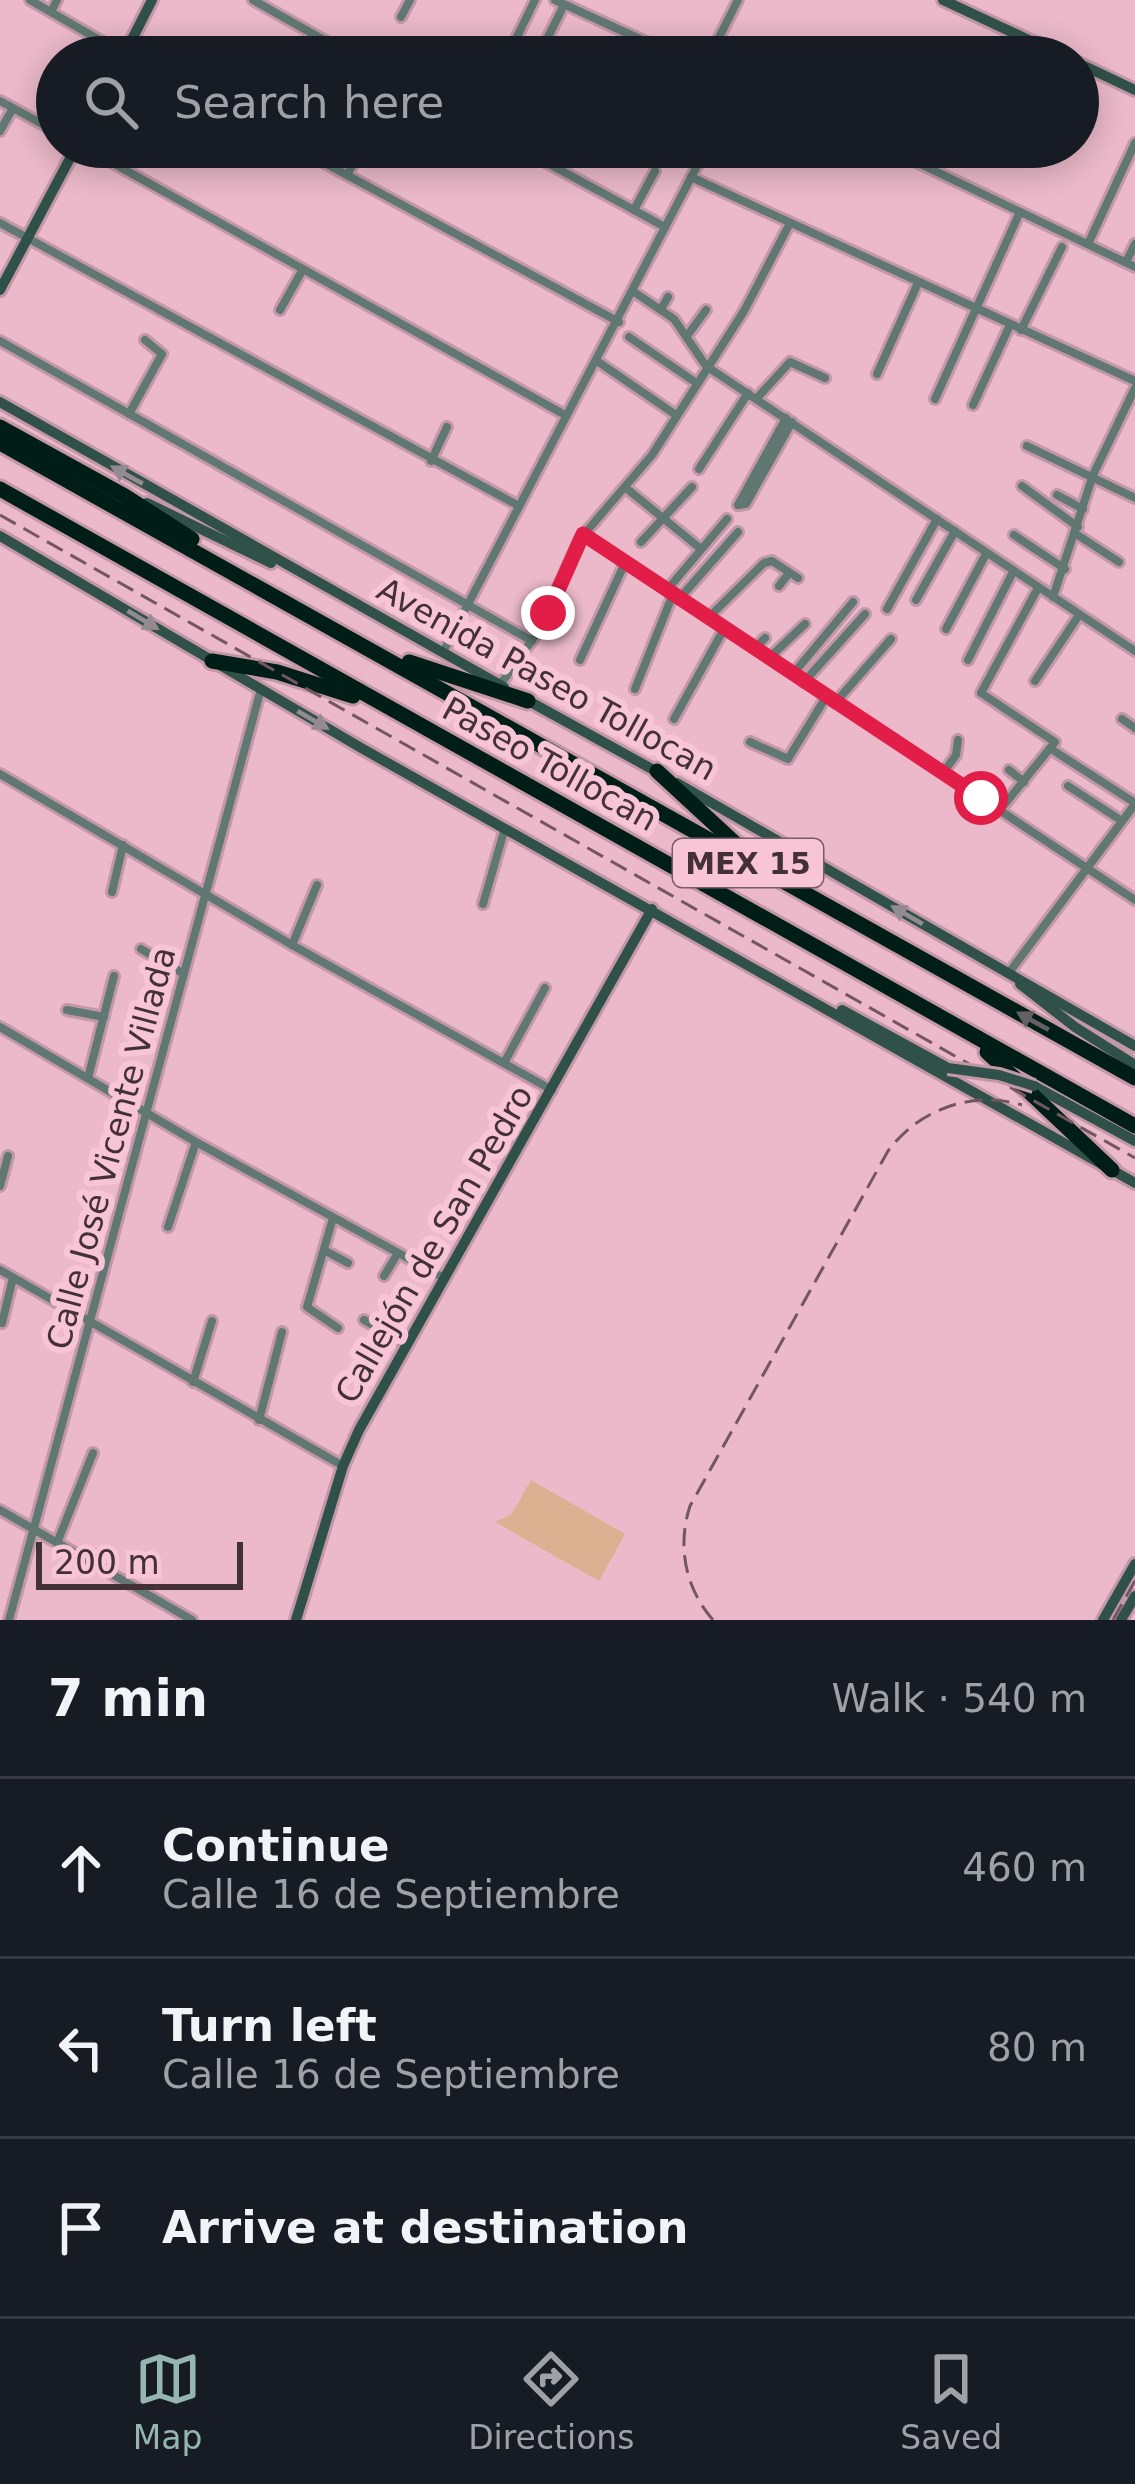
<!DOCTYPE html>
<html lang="en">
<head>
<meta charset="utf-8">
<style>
	:root { --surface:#171b24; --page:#20242c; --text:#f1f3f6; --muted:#9ea1a6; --line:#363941; --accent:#95b5b0 }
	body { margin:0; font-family:"DejaVu Sans",sans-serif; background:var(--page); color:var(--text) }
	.scale { position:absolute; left:36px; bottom:30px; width:207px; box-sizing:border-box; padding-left:12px; border:6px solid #443037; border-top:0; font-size:33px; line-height:42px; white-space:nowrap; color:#443037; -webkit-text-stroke:9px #f8c5d6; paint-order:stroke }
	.stop { position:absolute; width:36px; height:36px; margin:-27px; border:9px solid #e11d48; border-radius:50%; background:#fff }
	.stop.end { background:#e11d48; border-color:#fff; box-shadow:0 3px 12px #0008 }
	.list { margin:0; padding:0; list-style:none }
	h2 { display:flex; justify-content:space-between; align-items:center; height:156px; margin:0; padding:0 48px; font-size:51px }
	h2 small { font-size:39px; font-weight:400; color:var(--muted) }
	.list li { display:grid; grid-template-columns:78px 1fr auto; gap:36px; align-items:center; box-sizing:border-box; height:180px; padding:0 48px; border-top:3px solid var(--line) }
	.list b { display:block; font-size:45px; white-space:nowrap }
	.list p { margin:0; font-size:39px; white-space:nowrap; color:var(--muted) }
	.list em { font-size:39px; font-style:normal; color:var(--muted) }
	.icon { flex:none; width:66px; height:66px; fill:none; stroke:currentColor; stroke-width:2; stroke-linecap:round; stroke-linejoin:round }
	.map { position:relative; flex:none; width:1135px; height:1620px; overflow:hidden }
	.search { position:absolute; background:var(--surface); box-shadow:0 6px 30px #0003; left:36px; right:36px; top:36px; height:132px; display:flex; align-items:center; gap:30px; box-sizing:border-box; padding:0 42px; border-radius:66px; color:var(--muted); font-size:45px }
	.sheet { height:696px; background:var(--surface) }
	nav { display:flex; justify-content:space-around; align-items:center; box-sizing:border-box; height:168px; border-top:3px solid var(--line); background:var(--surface); font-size:33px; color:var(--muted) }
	nav a { display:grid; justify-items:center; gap:6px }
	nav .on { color:var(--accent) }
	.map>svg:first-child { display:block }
</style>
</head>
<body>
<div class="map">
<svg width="1135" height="1620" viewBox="0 0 1135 1620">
	<rect width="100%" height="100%" fill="#ebb9c9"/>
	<polygon fill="#dcb192" points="531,1480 625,1534 599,1581 495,1522 512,1514"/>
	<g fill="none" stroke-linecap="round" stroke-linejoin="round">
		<defs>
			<g id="street">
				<polyline points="30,0 129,57"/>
				<polyline points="253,0 354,57"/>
				<polyline points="555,0 679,57"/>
				<polyline points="51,12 57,0"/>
				<polyline points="401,17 410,0"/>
				<polyline points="469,43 493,57"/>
				<polyline points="507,57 535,0"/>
				<polyline points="538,57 564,5"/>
				<polyline points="709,57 738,0"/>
				<polyline points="0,101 57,132"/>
				<polyline points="0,131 13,108"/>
				<polyline points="84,147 565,415"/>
				<polyline points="295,147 619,322"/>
				<polyline points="518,147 665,227"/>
				<polyline points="727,147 751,159"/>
				<polyline points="775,147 780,150"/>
				<polyline points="885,147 1135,267"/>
				<polyline points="347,175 362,147"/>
				<polyline points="691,177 1135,381"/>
				<polyline points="634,210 655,171"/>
				<polyline points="0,223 519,506"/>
				<polyline points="1088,244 1135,143"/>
				<polyline points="1126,262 1135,244"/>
				<polyline points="634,292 674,319 706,366 1135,651"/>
				<polyline points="661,309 668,297"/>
				<polyline points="280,310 303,269"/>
				<polyline points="1021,330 1062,247"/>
				<polyline points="687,336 706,310"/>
				<polyline points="629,337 695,382"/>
				<polyline points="0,341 532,641"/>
				<polyline points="597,361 676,415"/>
				<polyline points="877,374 918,283"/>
				<polyline points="757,398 790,362 825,378"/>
				<polyline points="935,399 1020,212"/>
				<polyline points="973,405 1010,325"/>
				<polyline points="129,414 162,354 145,340"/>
				<polyline points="1027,446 1135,498"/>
				<polyline points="431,461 447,427"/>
				<polyline points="699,469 748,393"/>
				<polyline points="1022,486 1078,527"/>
				<polyline points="626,488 701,549"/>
				<polyline points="1057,495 1083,509"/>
				<polyline points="738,505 746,504 792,422"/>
				<polyline points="738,505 786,418"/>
				<polyline points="583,534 1135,900"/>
				<polyline points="1076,534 1119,562"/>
				<polyline points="1014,535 1065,569"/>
				<polyline points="641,542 692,487"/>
				<polyline points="779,586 789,573"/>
				<polyline points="667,590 727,519"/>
				<polyline points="1053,597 1093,475 1135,388"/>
				<polyline points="679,599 738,532"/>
				<polyline points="916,600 955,531"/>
				<polyline points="887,609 937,519"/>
				<polyline points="708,618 764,563 772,561 798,578"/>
				<polyline points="946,629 986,554"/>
				<polyline points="755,648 765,638"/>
				<polyline points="443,652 707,147"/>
				<polyline points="769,658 805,624"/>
				<polyline points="580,660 625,563"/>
				<polyline points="968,660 1013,572"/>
				<polyline points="793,674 853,602"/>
				<polyline points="1035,681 1079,615"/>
				<polyline points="804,682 865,614"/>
				<polyline points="500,685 537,633 580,539 652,455 744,311 789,225"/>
				<polyline points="635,689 673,594"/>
				<polyline points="835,703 891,639"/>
				<polyline points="674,719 724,629"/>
				<polyline points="1122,719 1135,728"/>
				<polyline points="750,742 788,759 826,697"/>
				<polyline points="1051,749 1135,803"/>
				<polyline points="1009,770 1024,782"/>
				<polyline points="943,773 956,755 958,740"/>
				<polyline points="0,774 292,945 552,1090"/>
				<polyline points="1068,786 1122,821"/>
				<polyline points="1000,810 1055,742 981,693 1038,588"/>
				<polyline points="112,892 123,845"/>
				<polyline points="483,904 505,828"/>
				<polyline points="292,945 317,885"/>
				<polyline points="141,949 184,974"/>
				<polyline points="1008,974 1135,804"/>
				<polyline points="67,1010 104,1017"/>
				<polyline points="0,1027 196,1142 444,1278"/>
				<polyline points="504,1063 545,988"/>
				<polyline points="88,1078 114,976"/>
				<polyline points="0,1186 8,1156"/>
				<polyline points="333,1218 307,1307 338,1328"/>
				<polyline points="168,1227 196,1142"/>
				<polyline points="324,1250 348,1263"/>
				<polyline points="0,1270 343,1466"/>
				<polyline points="384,1276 398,1253"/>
				<polyline points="364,1320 407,1345"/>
				<polyline points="2,1323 13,1278"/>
				<polyline points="193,1382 212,1321"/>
				<polyline points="259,1420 282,1332"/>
				<polyline points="0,1510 192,1620"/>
				<polyline points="57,1543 93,1453"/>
				<polyline points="9,1620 261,689"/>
			</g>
			<g id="secondary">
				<polyline points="943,0 1065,57"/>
				<polyline points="123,57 152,0"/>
				<polyline points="1078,63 1135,90"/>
				<polyline points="0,290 76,147"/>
				<polyline points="0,402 504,687"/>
				<polyline points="147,503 271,563"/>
				<polyline points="0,536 363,749 1135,1183"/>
				<polyline points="525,699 661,774"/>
				<polyline points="677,783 1135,1046"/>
				<polyline points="1020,984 1075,1027 1135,1065"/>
				<polyline points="842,1010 948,1068"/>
				<polyline points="1034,1086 1135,1141"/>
				<polyline points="296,1620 343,1466 359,1430 652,909"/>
				<polyline points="1103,1620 1135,1564"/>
				<polyline points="1121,1620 1135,1596"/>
			</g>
			<g id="highway">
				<polyline points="0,427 125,496 192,539"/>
				<polyline points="0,443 1135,1078"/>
				<polyline points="0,489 1135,1126"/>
				<polyline points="212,661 277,672 353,696"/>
				<polyline points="409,662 528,701"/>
				<polyline points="657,771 749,856"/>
				<polyline points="987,1052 1112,1170"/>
			</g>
		</defs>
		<use href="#street" stroke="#c398a6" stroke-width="14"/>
		<use href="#secondary" stroke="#c398a6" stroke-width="16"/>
		<use href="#highway" stroke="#c398a6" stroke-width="21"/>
		<use href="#street" stroke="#617872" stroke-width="8"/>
		<use href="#secondary" stroke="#305149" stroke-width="10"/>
		<use href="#highway" stroke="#011d17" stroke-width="15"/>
		<g stroke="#735660" stroke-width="3" stroke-dasharray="18 9" stroke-linecap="butt">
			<polyline points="0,515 1135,1158"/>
			<path d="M713 1620C685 1588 677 1546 690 1506L888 1151C919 1109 973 1090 1022 1105"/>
			<polyline points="1113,1620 1135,1581"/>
		</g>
		<defs>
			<polyline id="secondary-bridge" points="948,1068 999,1075 1034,1086"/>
		</defs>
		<use href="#secondary-bridge" stroke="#c398a6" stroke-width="16" stroke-linecap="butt"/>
		<use href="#secondary-bridge" stroke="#305149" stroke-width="10"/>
	</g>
	<defs><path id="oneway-solid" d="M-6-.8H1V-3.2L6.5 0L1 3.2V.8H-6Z" transform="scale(3)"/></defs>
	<g fill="#948b90">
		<use href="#oneway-solid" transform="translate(127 475) rotate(-151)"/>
		<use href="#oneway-solid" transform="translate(143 620) rotate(31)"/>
		<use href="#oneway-solid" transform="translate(313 720) rotate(30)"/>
		<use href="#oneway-solid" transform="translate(907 915) rotate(-150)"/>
	</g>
	<use fill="#646063" href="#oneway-solid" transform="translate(1033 1021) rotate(-151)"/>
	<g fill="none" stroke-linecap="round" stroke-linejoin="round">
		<polyline stroke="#e11d48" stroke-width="15" points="548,613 583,534 981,798"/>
	</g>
	<g text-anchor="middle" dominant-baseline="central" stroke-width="12" stroke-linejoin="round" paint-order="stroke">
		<rect fill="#f8c5d6" stroke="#7a5d67" stroke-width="3" x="673" y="839" width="150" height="48" rx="9"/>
		<g font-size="30" font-weight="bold" fill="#443037">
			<text x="748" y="863">MEX 15</text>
		</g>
		<g font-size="33" fill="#443037" stroke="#f8c5d6">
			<text transform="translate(547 679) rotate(29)">Avenida Paseo Tollocan</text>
			<text transform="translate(550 764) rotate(29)">Paseo Tollocan</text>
			<text transform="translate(111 1148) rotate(-75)">Calle José Vicente Villada</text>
			<text transform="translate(434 1244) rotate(-60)">Callejón de San Pedro</text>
		</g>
	</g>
</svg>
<div class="scale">200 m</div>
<div class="stop" style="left:981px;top:798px"></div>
<div class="stop end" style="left:548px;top:613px"></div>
<div class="search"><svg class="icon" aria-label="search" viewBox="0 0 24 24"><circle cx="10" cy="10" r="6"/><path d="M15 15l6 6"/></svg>Search here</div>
</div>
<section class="sheet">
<h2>7 min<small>Walk · 540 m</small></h2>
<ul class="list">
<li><svg class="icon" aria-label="ahead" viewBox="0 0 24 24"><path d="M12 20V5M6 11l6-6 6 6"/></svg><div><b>Continue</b><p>Calle 16 de Septiembre</p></div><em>460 m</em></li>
<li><svg class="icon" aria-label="left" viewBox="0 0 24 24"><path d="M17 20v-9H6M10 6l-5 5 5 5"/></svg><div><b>Turn left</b><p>Calle 16 de Septiembre</p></div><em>80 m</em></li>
<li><svg class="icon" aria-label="arrive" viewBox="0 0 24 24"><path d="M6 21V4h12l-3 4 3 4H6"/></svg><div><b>Arrive at destination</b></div></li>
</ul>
</section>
<nav>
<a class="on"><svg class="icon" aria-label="map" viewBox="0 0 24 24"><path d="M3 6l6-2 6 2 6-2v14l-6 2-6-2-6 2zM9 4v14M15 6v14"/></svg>Map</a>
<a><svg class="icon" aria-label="directions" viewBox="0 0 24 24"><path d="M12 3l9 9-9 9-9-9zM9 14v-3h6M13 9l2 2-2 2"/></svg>Directions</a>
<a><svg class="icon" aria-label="saved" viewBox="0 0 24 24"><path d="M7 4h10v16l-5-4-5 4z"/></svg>Saved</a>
</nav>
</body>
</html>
